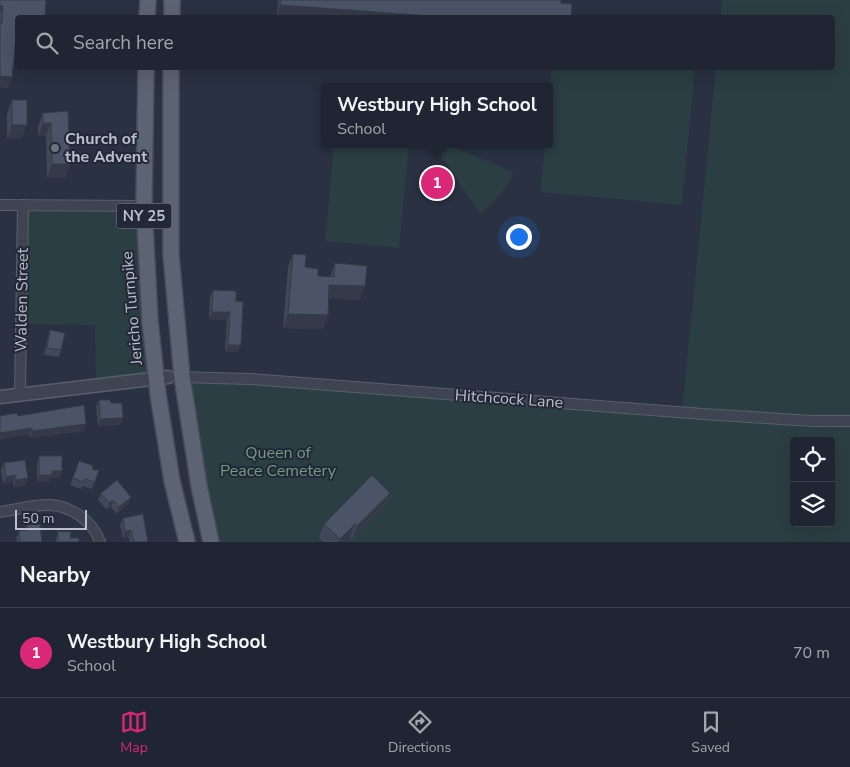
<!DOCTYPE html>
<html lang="en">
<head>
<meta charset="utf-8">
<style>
	:root { --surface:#1f2532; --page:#272d3a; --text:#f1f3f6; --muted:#a1a5ac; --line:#3c424d; --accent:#db2777 }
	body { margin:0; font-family:"Nunito Sans",sans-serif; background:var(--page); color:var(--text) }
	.controls { position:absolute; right:15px; bottom:15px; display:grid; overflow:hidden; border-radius:5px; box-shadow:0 5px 20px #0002 }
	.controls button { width:45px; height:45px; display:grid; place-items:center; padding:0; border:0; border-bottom:1px solid var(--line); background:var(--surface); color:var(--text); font:25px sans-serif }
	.scale { position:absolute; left:15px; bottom:12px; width:72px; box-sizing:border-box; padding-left:5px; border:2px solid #bbbfcc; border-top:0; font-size:14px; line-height:18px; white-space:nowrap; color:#bbbfcc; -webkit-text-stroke:4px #222837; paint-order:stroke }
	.you { position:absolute; left:518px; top:236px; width:18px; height:18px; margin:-12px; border:4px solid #fff; border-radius:50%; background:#1a73e8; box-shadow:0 0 0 8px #1a73e833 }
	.badge { display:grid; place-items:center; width:32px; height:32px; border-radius:50%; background:var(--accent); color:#fff; font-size:16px; font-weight:700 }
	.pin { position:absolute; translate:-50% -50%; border:2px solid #fff; box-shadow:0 1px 5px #0006 }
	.popup { position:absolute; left:321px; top:83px; width:232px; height:65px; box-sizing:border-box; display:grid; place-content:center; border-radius:5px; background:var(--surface); filter:drop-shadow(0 1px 4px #0005); font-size:16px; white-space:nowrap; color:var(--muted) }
	.popup b { font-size:19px; color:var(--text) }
	.popup::after { content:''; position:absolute; left:50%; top:100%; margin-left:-10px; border:10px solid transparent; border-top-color:var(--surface) }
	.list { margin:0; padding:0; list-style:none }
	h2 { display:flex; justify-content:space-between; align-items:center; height:65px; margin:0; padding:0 20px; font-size:21px }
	h2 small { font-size:16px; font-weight:400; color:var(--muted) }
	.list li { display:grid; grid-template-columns:32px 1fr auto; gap:15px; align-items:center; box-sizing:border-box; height:90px; padding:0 20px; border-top:1px solid var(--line) }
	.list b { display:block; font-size:19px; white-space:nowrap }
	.list p { margin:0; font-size:16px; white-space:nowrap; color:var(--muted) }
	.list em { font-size:16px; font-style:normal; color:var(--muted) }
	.icon { flex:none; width:28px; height:28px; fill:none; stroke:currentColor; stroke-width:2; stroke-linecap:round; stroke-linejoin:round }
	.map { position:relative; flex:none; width:850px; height:542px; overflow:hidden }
	.search { position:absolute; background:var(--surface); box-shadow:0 5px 20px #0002; left:15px; right:15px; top:15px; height:55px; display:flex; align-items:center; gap:12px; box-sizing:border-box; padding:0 18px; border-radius:5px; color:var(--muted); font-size:19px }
	.sheet { height:155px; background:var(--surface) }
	nav { display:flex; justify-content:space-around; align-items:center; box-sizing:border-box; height:70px; border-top:1px solid var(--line); background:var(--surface); font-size:14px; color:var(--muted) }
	nav a { display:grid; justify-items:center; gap:2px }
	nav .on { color:var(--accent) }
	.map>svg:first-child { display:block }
</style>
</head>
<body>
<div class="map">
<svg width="850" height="542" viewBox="0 0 850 542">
	<rect width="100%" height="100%" fill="#293142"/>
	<g fill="#2b3e43" fill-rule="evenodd">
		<path d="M722 0H850V542H211L182 377 682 412 716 68H832V18L721 17ZM794 441H831V523H794Z"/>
		<polygon points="552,68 694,68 695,69 682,205 540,192 545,144 550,144 550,96"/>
		<polygon points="334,144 409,144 399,248 325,241"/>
		<path d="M433 144H445L514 172C506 190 495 202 480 214Z"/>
		<polygon points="23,205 144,206 156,377 96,385 95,325 21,324"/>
	</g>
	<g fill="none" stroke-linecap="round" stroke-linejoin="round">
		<defs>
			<g id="minor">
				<polyline points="0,205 144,206"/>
				<polyline points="178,377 250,379 703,414 813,421 850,421"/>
				<polyline points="20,394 23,205"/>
				<path d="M0 512C16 510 34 504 50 505 71 506 93 521 100 542"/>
			</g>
			<polyline id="tertiary" points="0,397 168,377"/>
			<g id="primary">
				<polyline points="147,18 148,0"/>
				<polyline points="172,18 172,0"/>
				<polyline points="146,68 144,206 150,321 158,394 172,481 187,542"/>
				<polyline points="171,68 171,255 182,377 199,486 211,542"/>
			</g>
		</defs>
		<use href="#minor" stroke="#595f6c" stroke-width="12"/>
		<use href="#tertiary" stroke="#595f6c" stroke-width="15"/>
		<use href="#primary" stroke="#474d5b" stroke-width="18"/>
		<use href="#minor" stroke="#3e4452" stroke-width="10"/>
		<use href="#tertiary" stroke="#3e4452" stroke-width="12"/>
		<use href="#primary" stroke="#5c6372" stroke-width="15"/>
	</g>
	<g fill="#404758">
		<polygon points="0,0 18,18 18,35 16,35 12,77 8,88 0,87"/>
		<polygon points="278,0 561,0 277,16"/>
		<polygon points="12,100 22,138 7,139 7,114"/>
		<polygon points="68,111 70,164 65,178 47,178 46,136 38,136 38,127 43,113"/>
		<polygon points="293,254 305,267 318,276 330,277 335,263 360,300 329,298 323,329 283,328 288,267"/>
		<polygon points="213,290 236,301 238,352 225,352 227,320 209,319 210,297"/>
		<polygon points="50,330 61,350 59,357 44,355 48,337"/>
		<polygon points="99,400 111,403 120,425 98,426 96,407"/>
		<polygon points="18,416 84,431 30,438 29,435"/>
		<polygon points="39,456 62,471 59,478 51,478 49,482 37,482 37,463"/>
		<polygon points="79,461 93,470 99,470 92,489 82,486 81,489 70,485"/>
		<polygon points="4,463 26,485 14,487 13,482 3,484 1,470"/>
		<polygon points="101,493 131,497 128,504 117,514 111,507 107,510 98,500"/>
		<polygon points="390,493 385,506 352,540 350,537 345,542 323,542 319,538 324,524"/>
		<polygon points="123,518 148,542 130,542 128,537 123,538 120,525"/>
		<polygon points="27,525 42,542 17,542 16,538 19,531 25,530"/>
		<polygon points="58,531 70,538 79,542 56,542 56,538"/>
	</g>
	<g fill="#343a47">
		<polygon points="280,5 457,18 305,18 277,16"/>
		<polygon points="0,6 3,6 0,14"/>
		<polygon points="16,24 18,24 18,35 13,35"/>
		<polygon points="0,76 12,77 8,88 0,87"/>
		<polygon points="43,123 51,123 46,136 38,136"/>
		<polygon points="12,125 27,125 22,138 7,139"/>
		<polygon points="52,164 70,164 65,178 47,178"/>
		<polygon points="329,285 365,286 360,300 324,298"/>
		<polygon points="212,312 230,312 227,320 209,319"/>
		<polygon points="288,314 328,315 323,329 283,328"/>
		<polygon points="228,345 241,345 238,352 225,352"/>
		<polygon points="123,418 120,425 98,426 100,419"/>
		<polygon points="86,424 84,431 30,438 32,431"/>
		<polygon points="32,428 29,435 0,440 0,433"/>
		<polygon points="52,471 62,471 59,478 51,478 49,482 37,482 39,475"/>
		<polygon points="16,475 13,482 3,484 6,477"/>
		<polygon points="28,478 26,485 14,487 16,480"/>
		<polygon points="390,493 385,506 352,540 357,526"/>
		<polygon points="131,497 128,504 117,514 119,507"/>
		<polygon points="113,500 111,507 107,510 109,503"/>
		<polygon points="355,524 350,537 345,542 339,542 340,539"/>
		<polygon points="131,530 128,537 123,538 125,531"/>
	</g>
	<g fill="#4b5366" stroke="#343a47">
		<polygon points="0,0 46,0 45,18 18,18 12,77 0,76 0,23 2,23 3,6 0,6"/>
		<polygon points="281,0 561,0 561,3 572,4 571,18 457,18 280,5"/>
		<rect x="12" y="100" width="15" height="25"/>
		<polygon points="68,111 70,164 52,164 51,123 43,123 43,113"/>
		<polygon points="293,254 306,255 305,267 318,269 318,276 334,277 335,263 367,266 365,286 329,285 328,315 288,314"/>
		<polygon points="213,290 236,291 236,301 243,302 241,345 228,345 230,312 212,312"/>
		<polygon points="50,330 65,333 61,350 47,348"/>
		<polygon points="99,400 110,400 111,403 122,403 123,418 100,419"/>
		<polygon points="84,405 86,424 32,431 32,428 0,433 0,416 17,413 18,416"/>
		<polygon points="39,456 62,456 62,471 52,471 52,475 39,475"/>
		<polygon points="25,460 28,478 16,480 16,475 6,477 4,463"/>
		<polygon points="79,461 92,465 93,470 99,470 95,482 85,479 84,482 73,478"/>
		<polygon points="372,475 390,493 357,526 355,524 340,539 324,524"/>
		<polygon points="117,480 131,497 119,507 113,500 109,503 101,493"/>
		<polygon points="143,514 148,542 134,542 131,530 125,531 123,518"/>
		<polygon points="40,524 42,542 20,542 19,531 28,530 27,525"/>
		<polygon points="58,531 71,532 70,538 79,538 79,542 58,542"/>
	</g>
	<circle fill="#6b7280" stroke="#222837" stroke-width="2" cx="55" cy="148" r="5"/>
	<g text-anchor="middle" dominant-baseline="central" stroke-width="4" stroke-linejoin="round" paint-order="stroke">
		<rect fill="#222837" stroke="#8d929f" stroke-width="1" x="116.5" y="203.5" width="55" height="25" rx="4"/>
		<g font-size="15" font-weight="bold" fill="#bbbfcc">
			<text x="144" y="216">NY 25</text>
		</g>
		<g font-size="16" font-weight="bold" fill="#bbbfcc" stroke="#222837" text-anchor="start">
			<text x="65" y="139">Church of<tspan x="65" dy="18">the Advent</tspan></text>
		</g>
		<g font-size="16" fill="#bbbfcc" stroke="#222837">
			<text transform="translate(22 300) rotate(-89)">Walden Street</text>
			<text transform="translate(132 308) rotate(-95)">Jericho Turnpike</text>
			<text transform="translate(509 399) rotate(4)">Hitchcock Lane</text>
		</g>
		<g font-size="16" fill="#749b81" stroke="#222837">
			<text x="278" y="453">Queen of<tspan x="278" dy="18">Peace Cemetery</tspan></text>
		</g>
	</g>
</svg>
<div class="controls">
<button><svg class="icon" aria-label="locate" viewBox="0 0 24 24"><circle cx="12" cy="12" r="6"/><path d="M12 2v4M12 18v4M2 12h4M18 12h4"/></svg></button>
<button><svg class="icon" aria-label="layers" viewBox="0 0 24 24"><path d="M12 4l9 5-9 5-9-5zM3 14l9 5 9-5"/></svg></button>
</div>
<div class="scale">50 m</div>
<div class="you"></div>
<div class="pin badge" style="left:437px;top:183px">1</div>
<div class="popup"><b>Westbury High School</b>School</div>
<div class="search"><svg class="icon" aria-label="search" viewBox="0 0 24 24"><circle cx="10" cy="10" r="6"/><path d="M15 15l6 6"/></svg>Search here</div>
</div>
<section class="sheet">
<h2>Nearby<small></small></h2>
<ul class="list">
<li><span class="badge">1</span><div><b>Westbury High School</b><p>School</p></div><em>70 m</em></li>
</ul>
</section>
<nav>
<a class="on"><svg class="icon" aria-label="map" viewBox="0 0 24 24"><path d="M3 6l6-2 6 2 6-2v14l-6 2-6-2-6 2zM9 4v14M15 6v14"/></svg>Map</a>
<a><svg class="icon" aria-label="directions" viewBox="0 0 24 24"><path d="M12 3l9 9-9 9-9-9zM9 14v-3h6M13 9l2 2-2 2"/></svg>Directions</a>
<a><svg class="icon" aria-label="saved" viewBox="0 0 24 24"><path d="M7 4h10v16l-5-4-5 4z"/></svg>Saved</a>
</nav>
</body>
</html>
